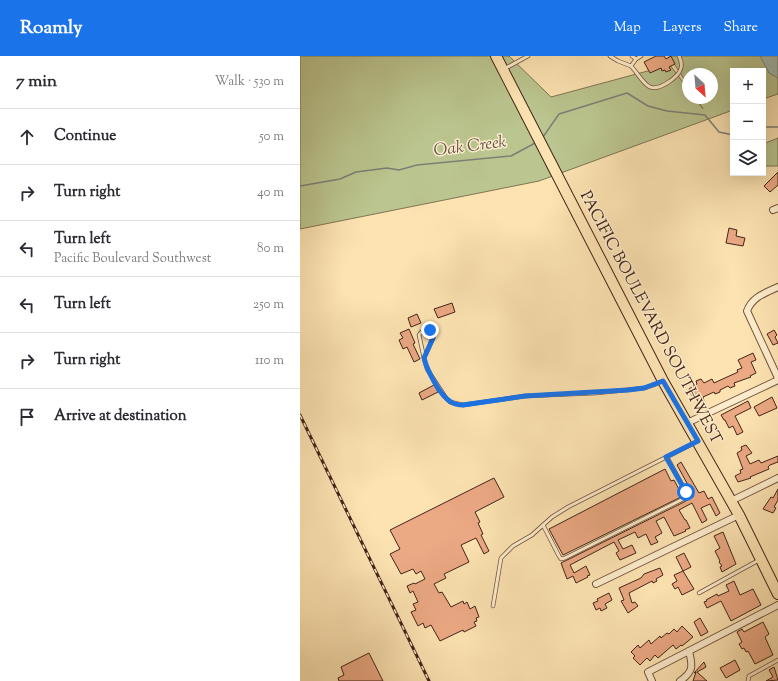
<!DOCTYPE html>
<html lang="en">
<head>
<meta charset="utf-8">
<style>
	:root { --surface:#fff; --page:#f2f2f3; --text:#2b2b33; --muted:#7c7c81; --line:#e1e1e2; --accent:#1a73e8 }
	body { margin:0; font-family:"Sorts Mill Goudy",serif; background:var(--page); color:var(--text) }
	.controls { position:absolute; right:12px; top:12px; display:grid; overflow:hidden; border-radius:0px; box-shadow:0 4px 16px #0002 }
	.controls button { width:36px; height:36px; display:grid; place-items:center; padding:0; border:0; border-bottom:1px solid var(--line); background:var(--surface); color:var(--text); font:20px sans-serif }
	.compass { position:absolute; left:382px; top:12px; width:36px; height:36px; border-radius:50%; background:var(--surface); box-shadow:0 4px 16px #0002; rotate:154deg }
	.stop { position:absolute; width:12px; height:12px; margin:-9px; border:3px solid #1a73e8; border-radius:50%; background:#fff }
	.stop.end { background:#1a73e8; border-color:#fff; box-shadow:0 1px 4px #0008 }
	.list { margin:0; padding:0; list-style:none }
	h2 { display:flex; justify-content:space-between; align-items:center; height:52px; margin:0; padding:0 16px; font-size:17px }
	h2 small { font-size:13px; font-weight:400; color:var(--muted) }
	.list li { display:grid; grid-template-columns:26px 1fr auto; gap:12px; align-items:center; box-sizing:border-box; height:56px; padding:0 16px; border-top:1px solid var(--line) }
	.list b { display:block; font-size:15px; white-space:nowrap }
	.list p { margin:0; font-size:13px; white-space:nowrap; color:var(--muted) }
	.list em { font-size:13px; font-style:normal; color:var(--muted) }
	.icon { flex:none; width:22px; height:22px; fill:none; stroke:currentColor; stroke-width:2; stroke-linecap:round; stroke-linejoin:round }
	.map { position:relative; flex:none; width:478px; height:625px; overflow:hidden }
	header { display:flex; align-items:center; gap:24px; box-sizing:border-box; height:56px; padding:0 20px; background:var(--accent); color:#fff }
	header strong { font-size:19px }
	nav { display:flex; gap:22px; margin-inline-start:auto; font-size:14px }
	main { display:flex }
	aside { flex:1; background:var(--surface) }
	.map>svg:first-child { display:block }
</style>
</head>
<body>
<header>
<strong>Roamly</strong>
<nav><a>Map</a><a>Layers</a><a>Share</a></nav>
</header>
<main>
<aside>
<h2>7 min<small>Walk · 530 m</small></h2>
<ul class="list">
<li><svg class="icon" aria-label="ahead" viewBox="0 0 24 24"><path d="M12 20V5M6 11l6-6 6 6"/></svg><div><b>Continue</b></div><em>50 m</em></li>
<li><svg class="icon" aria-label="right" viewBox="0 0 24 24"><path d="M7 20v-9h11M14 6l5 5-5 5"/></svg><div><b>Turn right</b></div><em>40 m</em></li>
<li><svg class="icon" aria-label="left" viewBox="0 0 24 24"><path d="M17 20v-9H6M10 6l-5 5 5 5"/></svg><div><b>Turn left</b><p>Pacific Boulevard Southwest</p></div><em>80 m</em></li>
<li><svg class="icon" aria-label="left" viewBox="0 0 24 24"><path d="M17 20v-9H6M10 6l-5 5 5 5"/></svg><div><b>Turn left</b></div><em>250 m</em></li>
<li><svg class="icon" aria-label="right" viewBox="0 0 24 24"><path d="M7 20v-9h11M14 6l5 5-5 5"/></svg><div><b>Turn right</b></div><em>110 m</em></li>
<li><svg class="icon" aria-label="arrive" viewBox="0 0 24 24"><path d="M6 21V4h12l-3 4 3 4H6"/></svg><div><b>Arrive at destination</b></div></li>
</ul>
</aside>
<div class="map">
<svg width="478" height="625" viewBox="0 0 478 625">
	<rect width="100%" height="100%" fill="#fde3b2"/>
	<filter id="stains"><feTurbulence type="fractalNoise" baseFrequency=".005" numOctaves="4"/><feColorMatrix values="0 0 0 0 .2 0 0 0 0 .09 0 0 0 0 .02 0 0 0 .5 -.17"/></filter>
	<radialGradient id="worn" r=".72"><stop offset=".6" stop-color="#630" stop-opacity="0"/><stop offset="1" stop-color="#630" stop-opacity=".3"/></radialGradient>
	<g fill="#bbc58f" stroke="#7f7454">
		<polygon points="0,0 209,0 251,41 370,9 388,33 388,42 395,42 403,53 396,42 412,42 412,18 388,18 388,29 369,0 478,0 478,38 463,43 463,15 433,15 433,54 239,125 0,173"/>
		<polygon points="478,82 478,110 463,110 463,88"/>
	</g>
	<polygon fill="#a2bdb4" stroke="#7c8076" points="460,0 478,0 478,22 469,17"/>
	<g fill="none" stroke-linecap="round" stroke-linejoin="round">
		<g stroke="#7c8076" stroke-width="1.5">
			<polyline points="463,71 478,71"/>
			<polyline points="243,81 259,58 327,37 348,50 367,55 405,59 419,76 433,79"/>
			<polyline points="0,130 40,123 56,116 87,112 99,114 117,109 211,100 237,86"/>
		</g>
	</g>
	<g fill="#eba984" stroke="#432418">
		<polygon points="356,0 364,0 366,3 371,0 375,8 369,11 371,14 366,16 365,14 362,15 361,12 350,17 344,6"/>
		<polygon points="478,116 478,129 470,136 464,130"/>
		<polygon points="429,172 437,174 436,180 445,182 443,190 426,187"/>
		<polygon points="152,247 155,256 138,262 134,253"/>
		<polygon points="117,258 121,267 111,271 108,262"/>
		<polygon points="109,273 115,287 113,288 120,303 114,306 107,291 103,293 99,284 103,282 100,277"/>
		<polygon points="474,274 477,279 475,281 478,287 473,289 467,278"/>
		<polygon points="453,297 456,304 451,306 456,317 450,320 451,321 434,327 435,330 430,332 428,330 420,334 420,336 415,338 414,336 403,341 404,345 399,348 395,339 392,340 389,333 397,328 396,325 401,323 404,327 412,323 414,327 438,316 437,314 442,312 438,304"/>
		<polygon points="134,329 138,336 122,344 119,337"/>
		<polygon points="472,341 477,352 459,360 454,351"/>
		<polygon points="448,345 451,352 435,360 443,376 437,379 433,370 429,372 425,364 424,364 421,359"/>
		<polygon points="446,389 452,397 446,400 450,408 459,404 461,407 478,400 478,406 470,409 468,411 469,413 450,421 451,422 438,426 435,420 441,417 440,414 443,413 437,397 442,394 441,391"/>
		<polygon points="381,406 399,437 404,435 408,443 412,441 420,457 416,460 410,448 401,452 407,464 402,467 392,447 379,454 385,464 386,464 390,472 385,474 386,475 374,480 364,461 356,465 362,477 355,481 358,486 351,489 346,478 338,482 335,476 318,484 323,493 332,489 336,497 320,504 316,497 319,495 314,486 270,509 274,517 286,510 290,519 287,520 288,521 276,527 273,520 267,523 261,507 384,446 394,440 377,409"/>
		<polygon points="365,413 371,425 374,424 382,439 381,441 263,499 249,473"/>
		<polygon points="194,422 204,441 175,456 180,466 178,467 183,478 181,479 189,495 184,498 176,482 161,489 169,506 144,518 146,522 134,528 139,537 142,536 151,551 163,545 164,548 167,546 170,553 175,550 179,561 176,562 177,565 174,566 176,570 164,576 163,574 140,585 131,569 125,572 123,567 118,570 111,556 116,554 113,548 118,546 113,535 110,537 107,530 114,527 115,528 125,523 121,515 116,518 113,513 101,518 90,498 100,493 90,474"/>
		<polygon points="478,433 478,444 474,451 476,452 473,457 463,453 471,441 473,442"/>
		<polygon points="423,476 436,508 422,516 420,511 422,510 419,506 420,505 415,495 420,492 414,480"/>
		<polygon points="384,497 391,511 383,515 394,533 382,539 378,531 375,533 372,528 377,525 374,519 383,515 376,501"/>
		<polygon points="360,512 363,519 356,523 357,525 353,527 352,525 329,537 332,547 335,546 338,550 328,557 321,545 324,544 319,532 341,522 344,518"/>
		<polygon points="434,525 440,539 453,533 461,549 431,565 421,545 407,552 404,546 407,545 406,544 417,538 418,540 429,535 426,529"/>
		<polygon points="309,537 312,544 305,548 307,552 301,555 300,552 296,554 293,547 298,545 297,543"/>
		<polygon points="400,562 408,576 401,580 394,566"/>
		<polygon points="463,566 469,578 465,581 473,599 455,608 448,595 446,596 444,592 442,593 439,588 442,586 437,576 442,573 444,576"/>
		<polygon points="382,570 393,581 382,590 381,589 376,593 373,589 358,602 355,599 350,605 347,602 340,609 333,602 335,600 331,596 338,589 340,592 349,584 351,588 360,580 361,582 367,577 369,578 374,573 377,576"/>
		<polygon points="69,597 83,625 39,625 38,622 44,619 41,611"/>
		<polygon points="435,604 440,614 426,622 420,612"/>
		<polygon points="404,606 406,611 397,616 407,625 393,625 396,616 394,617"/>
		<polygon points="474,611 478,624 466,625 473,621 469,614"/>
	</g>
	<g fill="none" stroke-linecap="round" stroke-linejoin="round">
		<defs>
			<g id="service">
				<polyline points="310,0 318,5 331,10 336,3 332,0"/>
				<polyline points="336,3 341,0"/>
				<path d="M331 10C336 15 344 29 350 31 359 35 379 21 381 12 382 8 381 4 379 0"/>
				<polyline points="204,13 228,0"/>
				<path d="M124 302 133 282V276C128 272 123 273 119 279L124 302 127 313 146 342 150 346 163 349 225 340 296 337 345 332 362 326"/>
				<polyline points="243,469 259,500 261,503 265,502 383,443 386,440 386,436 367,401"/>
				<polyline points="399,537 459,504"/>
				<polyline points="193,550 201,502 213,490 232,479 252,461 268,451 396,386"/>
				<polyline points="448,625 449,620 478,604"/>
			</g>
			<g id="minor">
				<polyline points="473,154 478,152"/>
				<path d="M478 231C465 237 452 241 447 255L478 322"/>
				<polyline points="387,367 478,324"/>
				<polyline points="431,445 478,422"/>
				<polyline points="296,528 439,459"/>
				<polyline points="389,595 478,549"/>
				<path d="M352 625 348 616 389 595C393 611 393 616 380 625"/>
			</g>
			<polyline id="primary" points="196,0 363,325 439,459 478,538"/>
		</defs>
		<use href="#service" stroke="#72543e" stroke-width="4.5"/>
		<use href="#minor" stroke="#72543e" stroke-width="8"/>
		<use href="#primary" stroke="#432418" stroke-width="12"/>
		<use href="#service" stroke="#feedcd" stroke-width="3"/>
		<use href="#minor" stroke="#feedcd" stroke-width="6"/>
		<use href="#primary" stroke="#fde3b2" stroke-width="10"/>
		<defs>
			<polyline id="rail" points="0,359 129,625"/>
		</defs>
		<use href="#rail" stroke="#432418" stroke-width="3"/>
		<use href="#rail" stroke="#feedcd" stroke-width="1.5" stroke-dasharray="4.5" stroke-linecap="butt"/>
	</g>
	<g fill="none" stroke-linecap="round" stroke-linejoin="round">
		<path stroke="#1a73e8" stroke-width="5" d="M130 274 132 276 133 282 124 302C127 314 140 340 151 346 154 348 159 349 163 349L225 340 328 334 344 332 363 325 398 385 366 401 386 436"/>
	</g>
	<g text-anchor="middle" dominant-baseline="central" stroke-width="3" stroke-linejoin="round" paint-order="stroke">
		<g font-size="16" fill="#432418" stroke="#feedcd">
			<text transform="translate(350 262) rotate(62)">PACIFIC BOULEVARD SOUTHWEST</text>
		</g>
		<g font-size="17" font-style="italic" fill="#605247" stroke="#feedcd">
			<text transform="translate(170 91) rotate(-7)">Oak Creek</text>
		</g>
	</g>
	<rect width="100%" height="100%" filter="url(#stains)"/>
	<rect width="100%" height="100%" fill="url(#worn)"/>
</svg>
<div class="controls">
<button>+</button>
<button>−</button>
<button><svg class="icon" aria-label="layers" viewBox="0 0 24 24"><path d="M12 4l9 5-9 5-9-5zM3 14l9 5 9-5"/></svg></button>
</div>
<svg class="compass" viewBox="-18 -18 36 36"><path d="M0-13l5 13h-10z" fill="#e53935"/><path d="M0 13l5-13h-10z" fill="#7c7c81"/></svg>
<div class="stop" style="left:386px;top:436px"></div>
<div class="stop end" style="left:130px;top:274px"></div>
</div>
</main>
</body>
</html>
